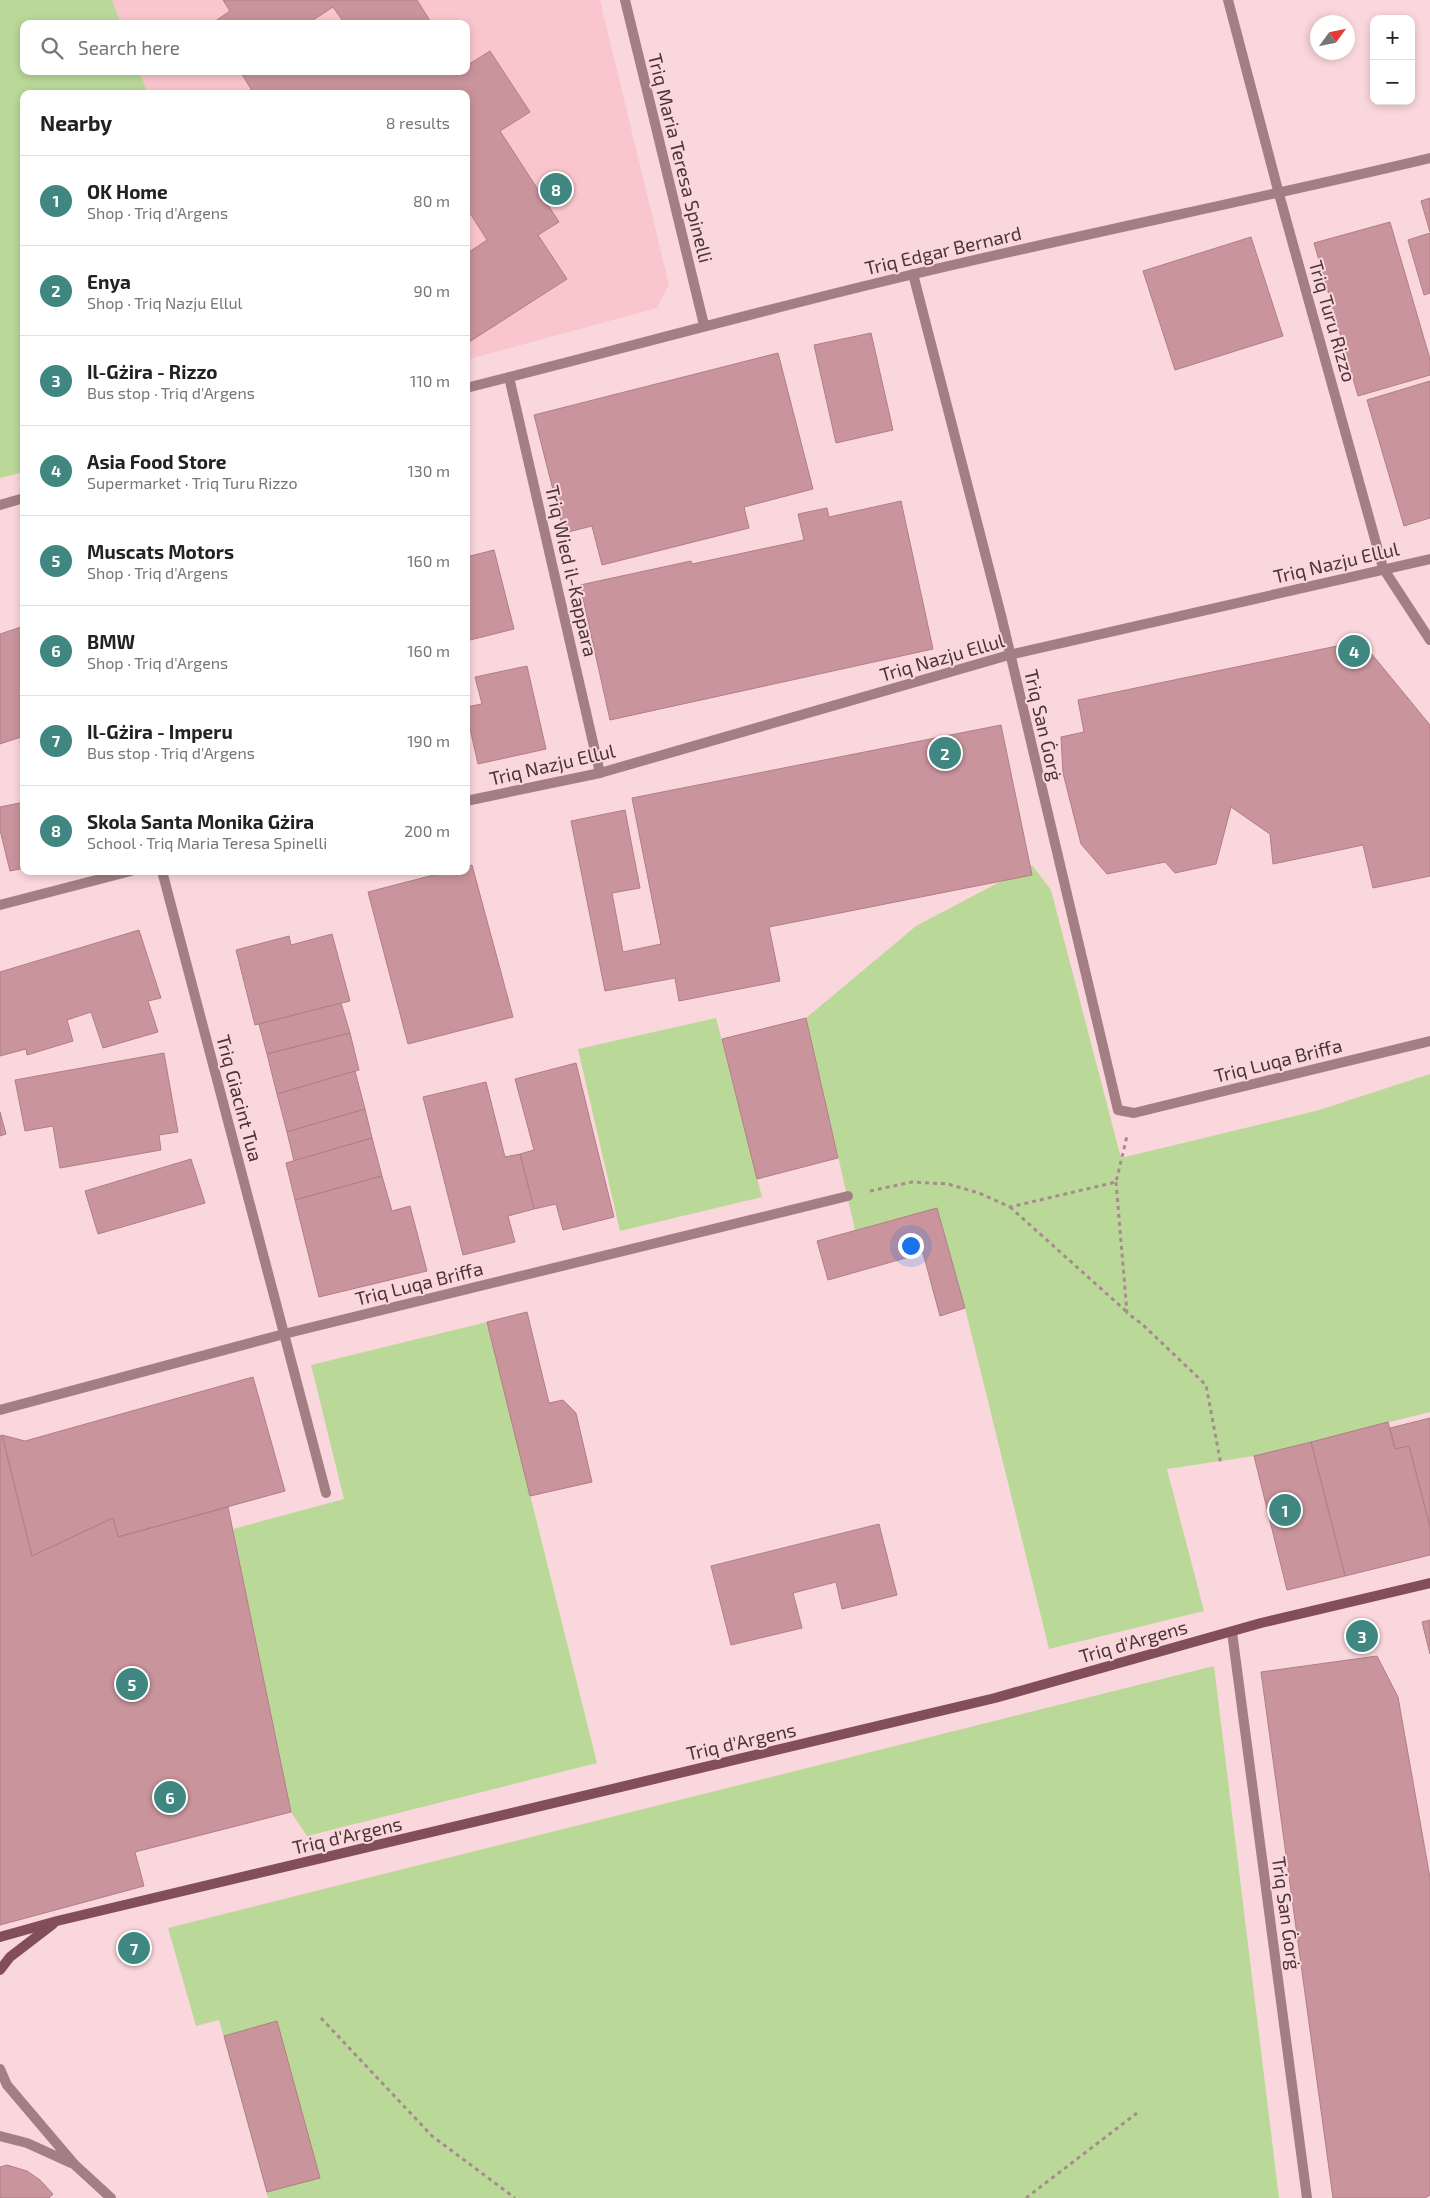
<!DOCTYPE html>
<html lang="en">
<head>
<meta charset="utf-8">
<style>
	:root { --surface:#fff; --page:#f2f2f2; --text:#222; --muted:#767676; --line:#e0e0e0; --accent:#408781 }
	body { margin:0; font-family:"Exo 2",sans-serif; background:var(--page); color:var(--text) }
	.controls { position:absolute; right:15px; top:15px; display:grid; overflow:hidden; border-radius:10px; box-shadow:0 2px 8px #0003 }
	.controls button { width:45px; height:45px; display:grid; place-items:center; padding:0; border:0; border-bottom:1px solid var(--line); background:var(--surface); color:var(--text); font:25px sans-serif }
	.compass { position:absolute; left:1310px; top:15px; width:45px; height:45px; border-radius:50%; background:var(--surface); box-shadow:0 2px 8px #0003; rotate:57deg }
	.you { position:absolute; left:910px; top:1245px; width:18px; height:18px; margin:-12px; border:4px solid #fff; border-radius:50%; background:#1a73e8; box-shadow:0 0 0 8px #1a73e833 }
	.badge { display:grid; place-items:center; width:32px; height:32px; border-radius:50%; background:var(--accent); color:#fff; font-size:16px; font-weight:700 }
	.pin { position:absolute; translate:-50% -50%; border:2px solid #fff; box-shadow:0 1px 5px #0006 }
	.list { margin:0; padding:0; list-style:none }
	h2 { display:flex; justify-content:space-between; align-items:center; height:65px; margin:0; padding:0 20px; font-size:21px }
	h2 small { font-size:16px; font-weight:400; color:var(--muted) }
	.list li { display:grid; grid-template-columns:32px 1fr auto; gap:15px; align-items:center; box-sizing:border-box; height:90px; padding:0 20px; border-top:1px solid var(--line) }
	.list b { display:block; font-size:19px; white-space:nowrap }
	.list p { margin:0; font-size:16px; white-space:nowrap; color:var(--muted) }
	.list em { font-size:16px; font-style:normal; color:var(--muted) }
	.icon { flex:none; width:28px; height:28px; fill:none; stroke:currentColor; stroke-width:2; stroke-linecap:round; stroke-linejoin:round }
	.map { position:relative; flex:none; width:1430px; height:2198px; overflow:hidden }
	.search { position:absolute; background:var(--surface); box-shadow:0 2px 8px #0003; left:20px; top:20px; width:450px; height:55px; display:flex; align-items:center; gap:12px; box-sizing:border-box; padding:0 18px; border-radius:10px; color:var(--muted); font-size:19px }
	.panel { position:absolute; background:var(--surface); box-shadow:0 2px 8px #0003; left:20px; top:90px; width:450px; height:785px; border-radius:10px }
	.map>svg:first-child { display:block }
</style>
</head>
<body>
<div class="map">
<svg width="1430" height="2198" viewBox="0 0 1430 2198">
	<rect width="100%" height="100%" fill="#fad7dc"/>
	<polygon fill="#fac6cd" points="112,0 600,0 669,285 657,308 466,360 466,94 148,94 139,71 466,71 466,24 121,24"/>
	<g fill="#bad998">
		<polygon points="0,0 112,0 121,24 24,24 24,71 139,71 148,94 24,94 24,472 0,478"/>
		<polygon points="1032,865 1051,890 1121,1158 1319,1110 1430,1074 1430,1412 1254,1456 1167,1469 1204,1611 1049,1649 965,1308 937,1208 855,1230 806,1018 916,926"/>
		<polygon points="716,1018 762,1197 620,1231 578,1049"/>
		<polygon points="487,1322 597,1763 307,1836 291,1812 233,1529 344,1499 311,1365"/>
		<polygon points="1214,1666 1279,2198 268,2198 219,2020 196,2026 168,1928"/>
	</g>
	<g fill="#c9949c" stroke="#b17e85">
		<polygon points="223,0 417,0 432,24 345,24 333,7 307,24 211,24 230,11"/>
		<polygon points="490,51 530,112 500,131 559,222 538,235 567,279 466,344 466,254 487,240 468,210 466,211 466,94 254,94 240,71 466,71 466,66"/>
		<polygon points="1430,198 1430,232 1421,201"/>
		<polygon points="1390,222 1430,359 1430,375 1358,396 1314,243"/>
		<polygon points="1430,233 1430,293 1424,295 1408,240"/>
		<polygon points="1251,237 1283,336 1175,370 1143,271"/>
		<polygon points="871,333 893,430 836,443 814,345"/>
		<polygon points="778,353 813,489 744,507 749,528 602,565 592,526 564,533 534,415"/>
		<polygon points="1430,381 1430,518 1404,526 1367,400"/>
		<polygon points="901,501 933,649 610,720 580,585 691,561 692,564 804,540 798,514 827,508 829,517"/>
		<polygon points="494,550 514,629 466,641 466,557"/>
		<polygon points="24,626 24,736 0,744 0,634"/>
		<polygon points="1361,641 1430,725 1430,876 1373,888 1363,845 1273,864 1270,834 1231,807 1216,864 1175,873 1165,862 1107,874 1081,844 1063,773 1061,737 1084,732 1078,700"/>
		<polygon points="527,666 546,749 478,764 466,711 466,707 482,704 475,677"/>
		<polygon points="1001,725 1032,875 769,927 780,981 679,1001 675,978 605,991 571,821 625,810 640,888 612,893 623,952 661,944 632,798"/>
		<polygon points="24,802 24,868 10,871 0,830 0,807"/>
		<polygon points="472,865 513,1017 408,1044 368,892 449,871 466,871 466,867"/>
		<polygon points="139,930 161,998 148,1001 158,1032 103,1048 91,1012 67,1020 73,1041 27,1055 26,1049 0,1056 0,972"/>
		<polygon points="332,934 350,1001 255,1025 236,950 289,936 291,945"/>
		<polygon points="341,1003 350,1033 267,1054 259,1024"/>
		<polygon points="806,1018 838,1158 757,1179 722,1039"/>
		<polygon points="350,1033 359,1070 277,1094 267,1054"/>
		<polygon points="164,1053 178,1132 159,1135 161,1150 60,1168 53,1126 25,1131 15,1080"/>
		<polygon points="576,1063 614,1217 563,1230 556,1204 534,1209 520,1154 534,1150 515,1079"/>
		<polygon points="355,1071 365,1109 287,1132 277,1094"/>
		<polygon points="486,1082 505,1157 520,1154 534,1209 508,1216 515,1242 463,1255 423,1097"/>
		<polygon points="365,1109 372,1138 294,1161 287,1132"/>
		<polygon points="0,1112 6,1134 0,1136"/>
		<polygon points="372,1138 382,1176 295,1200 286,1163"/>
		<polygon points="191,1159 205,1203 98,1234 85,1191"/>
		<polygon points="382,1176 392,1211 410,1206 427,1271 319,1297 295,1200"/>
		<polygon points="937,1208 965,1308 940,1316 923,1253 828,1280 817,1241"/>
		<polygon points="527,1312 549,1403 563,1400 576,1413 592,1482 530,1496 487,1322"/>
		<polygon points="253,1377 285,1491 118,1537 113,1518 32,1556 2,1435 25,1441"/>
		<polygon points="1430,1418 1430,1527 1409,1446 1395,1449 1390,1428"/>
		<polygon points="1388,1422 1395,1449 1409,1446 1430,1527 1430,1555 1345,1576 1311,1442"/>
		<polygon points="2,1435 32,1556 113,1518 118,1537 228,1507 291,1812 135,1852 144,1886 0,1925 0,1436"/>
		<polygon points="1311,1442 1345,1576 1287,1590 1254,1456"/>
		<polygon points="879,1524 897,1595 842,1609 836,1582 793,1593 802,1628 731,1645 711,1566"/>
		<polygon points="1430,1620 1430,1654 1422,1622"/>
		<polygon points="1377,1656 1398,1697 1430,1878 1430,2195 1425,2198 1333,2198 1261,1672"/>
		<polygon points="277,2021 320,2178 267,2192 224,2036"/>
		<polygon points="7,2165 27,2171 40,2180 53,2194 49,2198 0,2198 0,2167"/>
	</g>
	<g fill="none" stroke-linecap="round" stroke-linejoin="round">
		<g stroke="#a88b8f" stroke-width="3" stroke-dasharray="4 4" stroke-linecap="butt">
			<polyline points="1116,1182 1127,1313 1142,1324 1206,1385 1221,1465"/>
			<polyline points="870,1191 912,1182 948,1184 979,1193 1010,1207 1116,1182 1127,1136"/>
			<polyline points="1010,1207 1127,1312"/>
			<polyline points="321,2018 432,2136 515,2198"/>
			<polyline points="1026,2198 1137,2113"/>
		</g>
		<g stroke="#a37f84" stroke-width="10">
			<polyline points="625,0 704,325"/>
			<polyline points="1228,0 1279,194 1383,568 1430,640"/>
			<polyline points="913,274 1002,619 1118,1110 1134,1113 1430,1041"/>
			<polyline points="509,377 600,773"/>
			<path d="M466 388C614 351 762 310 910 275 1083 234 1257 199 1430 158"/>
			<polyline points="0,505 24,498"/>
			<polyline points="466,801 600,773 1009,655 1430,559"/>
			<polyline points="162,871 326,1493"/>
			<polyline points="0,905 131,871"/>
			<polyline points="0,1410 284,1334 848,1196"/>
			<polyline points="1232,1632 1307,2198"/>
		</g>
		<g stroke="#a37f84" stroke-width="10">
			<polyline points="0,2069 7,2085 75,2165 111,2198"/>
			<polyline points="0,2136 27,2143 71,2163"/>
		</g>
		<g stroke="#824f58" stroke-width="10">
			<polyline points="0,1937 57,1921 995,1698 1261,1623 1430,1583"/>
			<polyline points="0,1970 10,1957 53,1924"/>
		</g>
	</g>
	<g text-anchor="middle" dominant-baseline="central" stroke-width="4" stroke-linejoin="round" paint-order="stroke">
		<g font-size="19" fill="#4a3437" stroke="#fad7dc">
			<text transform="translate(681 158) rotate(76)">Triq Maria Teresa Spinelli</text>
			<text transform="translate(943 250) rotate(-13)">Triq Edgar Bernard</text>
			<text transform="translate(1333 321) rotate(74)">Triq Turu Rizzo</text>
			<text transform="translate(1336 562) rotate(-13)">Triq Nazju Ellul</text>
			<text transform="translate(572 571) rotate(77)">Triq Wied il-Kappara</text>
			<text transform="translate(942 657) rotate(-16)">Triq Nazju Ellul</text>
			<text transform="translate(1044 725) rotate(77)">Triq San Ġorġ</text>
			<text transform="translate(552 764) rotate(-13)">Triq Nazju Ellul</text>
			<text transform="translate(1278 1060) rotate(-14)">Triq Luqa Briffa</text>
			<text transform="translate(240 1098) rotate(75)">Triq Giacint Tua</text>
			<text transform="translate(419 1283) rotate(-14)">Triq Luqa Briffa</text>
			<text transform="translate(1133 1641) rotate(-16)">Triq d'Argens</text>
			<text transform="translate(741 1741) rotate(-13)">Triq d'Argens</text>
			<text transform="translate(347 1835) rotate(-13)">Triq d'Argens</text>
			<text transform="translate(1287 1913) rotate(82)">Triq San Ġorġ</text>
		</g>
	</g>
</svg>
<div class="controls">
<button>+</button>
<button>−</button>
</div>
<svg class="compass" viewBox="-18 -18 36 36"><path d="M0-13l5 13h-10z" fill="#e53935"/><path d="M0 13l5-13h-10z" fill="#767676"/></svg>
<div class="you"></div>
<div class="pin badge" style="left:1285px;top:1510px">1</div>
<div class="pin badge" style="left:945px;top:753px">2</div>
<div class="pin badge" style="left:1362px;top:1636px">3</div>
<div class="pin badge" style="left:1354px;top:651px">4</div>
<div class="pin badge" style="left:132px;top:1684px">5</div>
<div class="pin badge" style="left:170px;top:1797px">6</div>
<div class="pin badge" style="left:134px;top:1948px">7</div>
<div class="pin badge" style="left:556px;top:189px">8</div>
<div class="search"><svg class="icon" aria-label="search" viewBox="0 0 24 24"><circle cx="10" cy="10" r="6"/><path d="M15 15l6 6"/></svg>Search here</div>
<section class="panel">
<h2>Nearby<small>8 results</small></h2>
<ul class="list">
<li><span class="badge">1</span><div><b>OK Home</b><p>Shop · Triq d'Argens</p></div><em>80 m</em></li>
<li><span class="badge">2</span><div><b>Enya</b><p>Shop · Triq Nazju Ellul</p></div><em>90 m</em></li>
<li><span class="badge">3</span><div><b>Il-Gżira - Rizzo</b><p>Bus stop · Triq d'Argens</p></div><em>110 m</em></li>
<li><span class="badge">4</span><div><b>Asia Food Store</b><p>Supermarket · Triq Turu Rizzo</p></div><em>130 m</em></li>
<li><span class="badge">5</span><div><b>Muscats Motors</b><p>Shop · Triq d'Argens</p></div><em>160 m</em></li>
<li><span class="badge">6</span><div><b>BMW</b><p>Shop · Triq d'Argens</p></div><em>160 m</em></li>
<li><span class="badge">7</span><div><b>Il-Gżira - Imperu</b><p>Bus stop · Triq d'Argens</p></div><em>190 m</em></li>
<li><span class="badge">8</span><div><b>Skola Santa Monika Gżira</b><p>School · Triq Maria Teresa Spinelli</p></div><em>200 m</em></li>
</ul>
</section>
</div>
</body>
</html>
